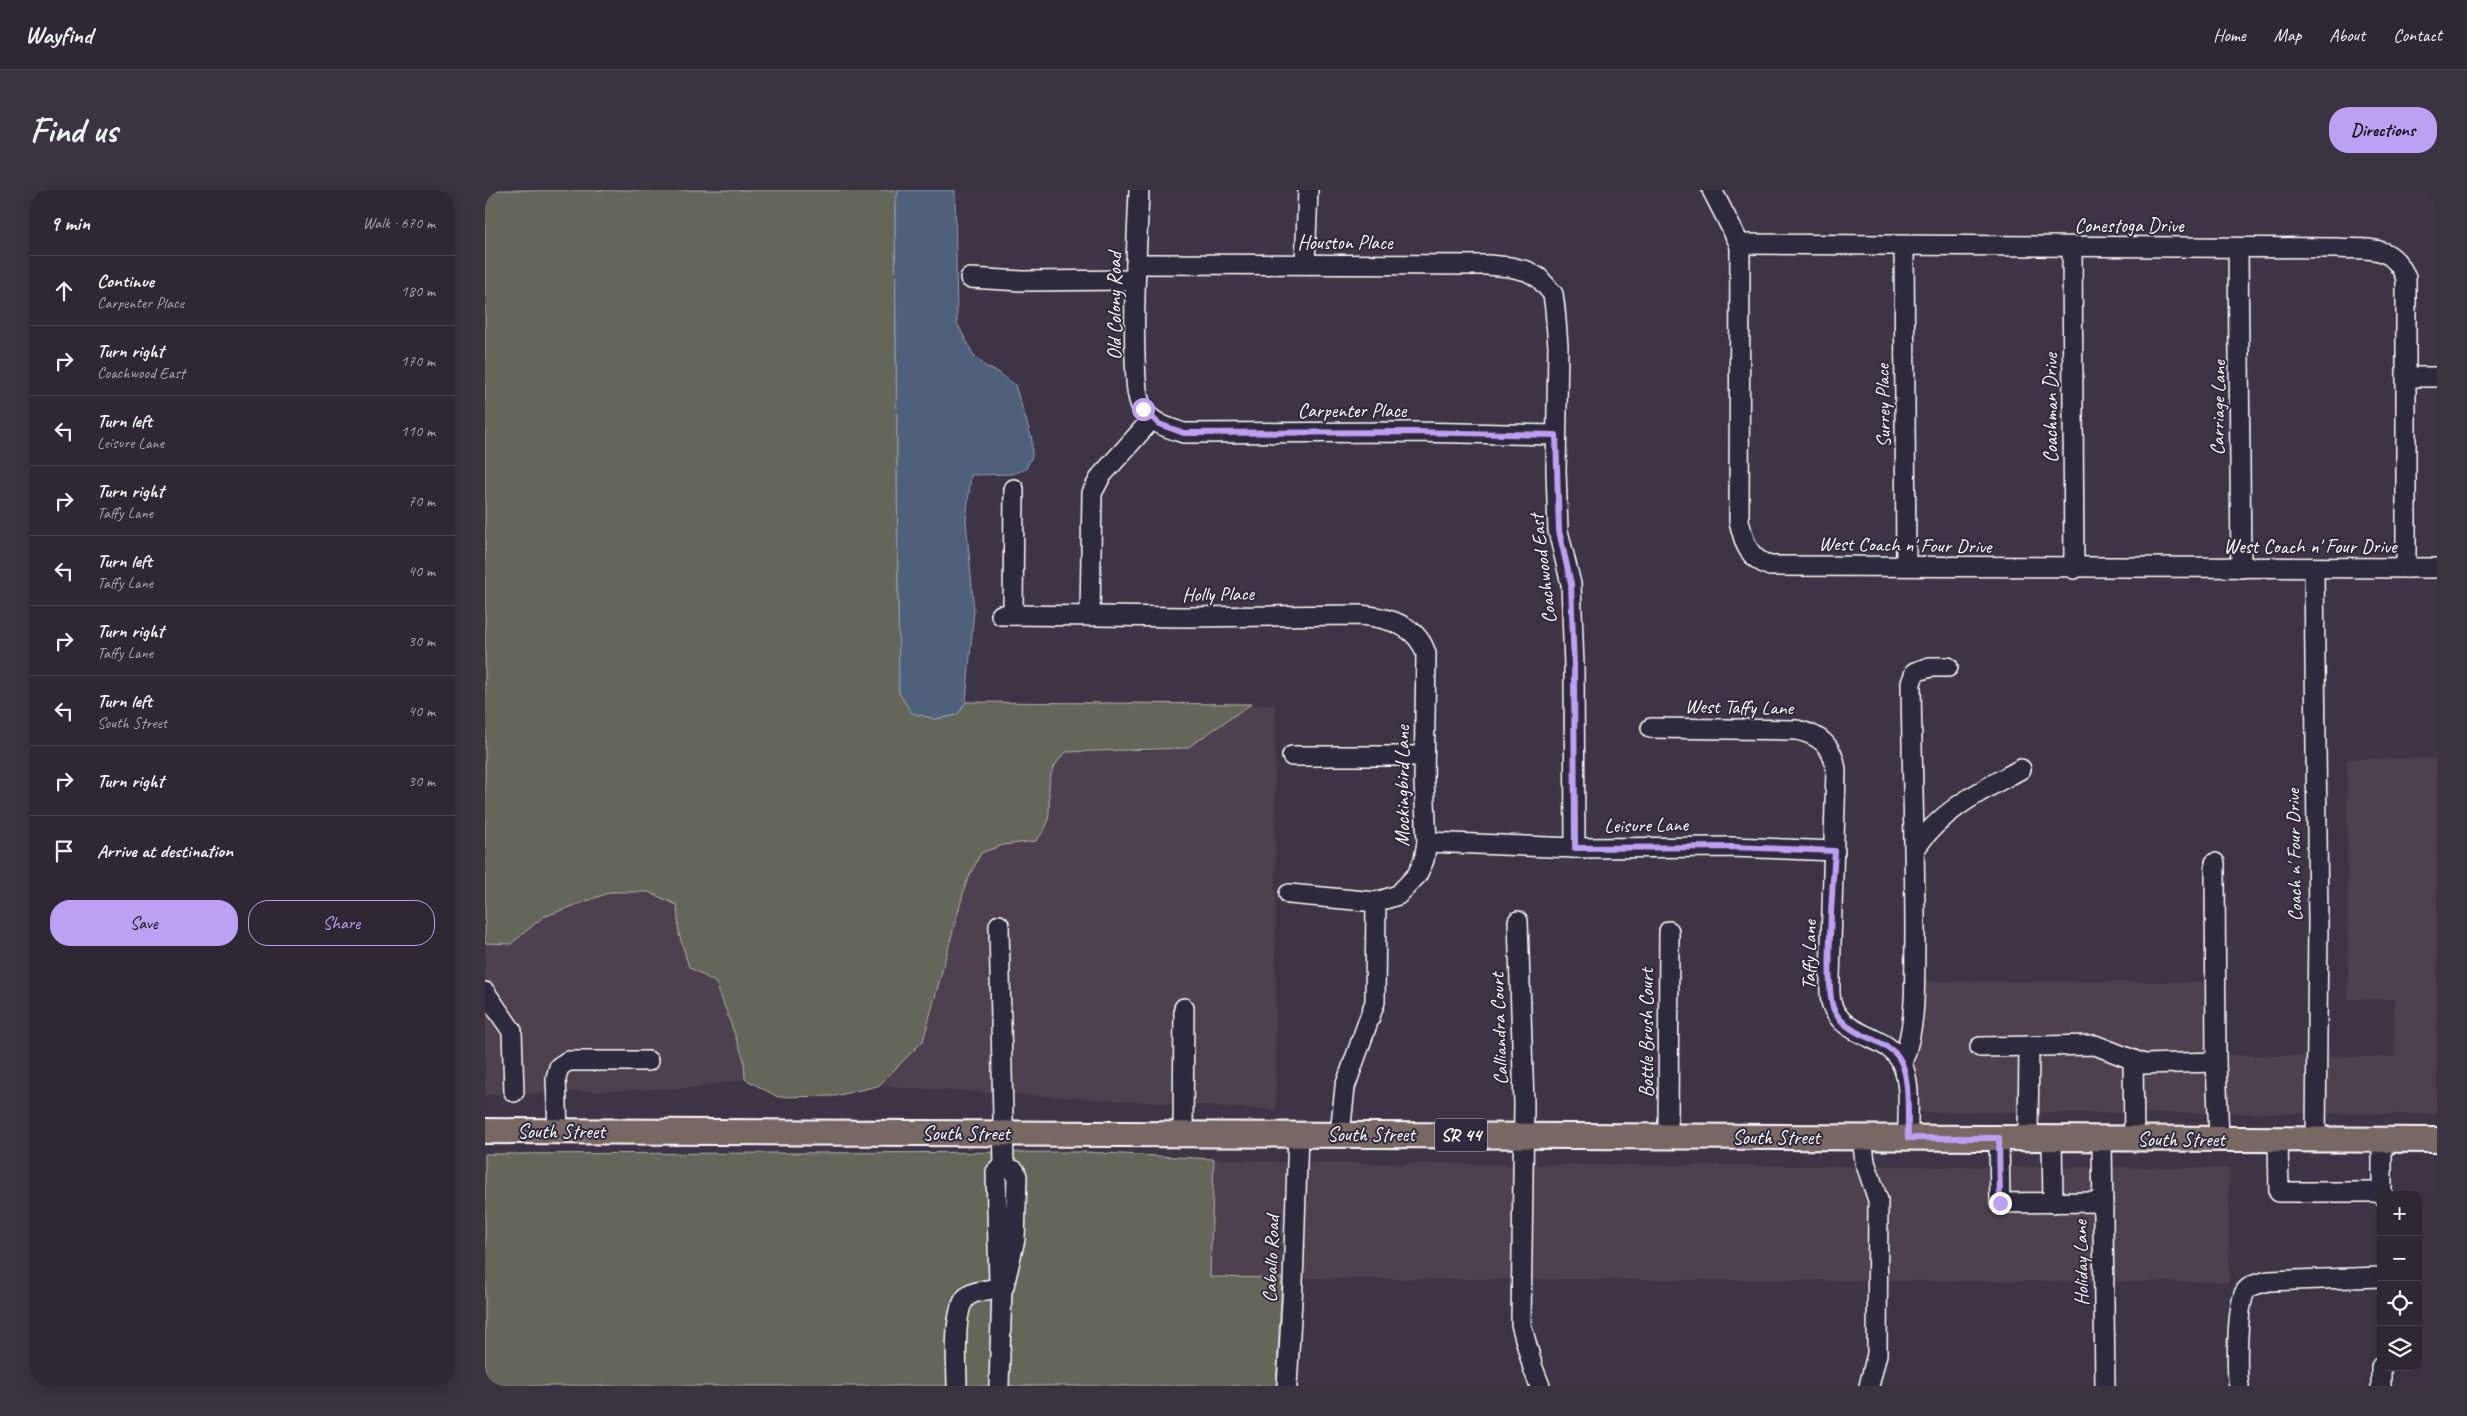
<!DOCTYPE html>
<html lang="en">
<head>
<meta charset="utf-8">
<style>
	:root { --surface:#2e2734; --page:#3a3340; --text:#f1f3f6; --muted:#a7a5ac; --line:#49444f; --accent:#bca0f2 }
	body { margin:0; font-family:Caveat,sans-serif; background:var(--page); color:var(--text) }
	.controls { position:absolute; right:15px; bottom:15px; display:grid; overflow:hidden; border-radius:10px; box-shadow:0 5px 20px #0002 }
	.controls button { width:45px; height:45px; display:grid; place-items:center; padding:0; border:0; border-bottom:1px solid var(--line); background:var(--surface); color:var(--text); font:25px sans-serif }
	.stop { position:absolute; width:15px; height:15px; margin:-11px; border:4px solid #bca0f2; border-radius:50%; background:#fff }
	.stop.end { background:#bca0f2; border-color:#fff; box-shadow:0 1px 5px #0008 }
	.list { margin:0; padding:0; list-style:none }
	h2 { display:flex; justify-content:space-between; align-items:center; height:65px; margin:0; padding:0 20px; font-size:21px }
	h2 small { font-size:16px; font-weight:400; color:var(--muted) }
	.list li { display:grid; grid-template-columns:32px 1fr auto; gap:15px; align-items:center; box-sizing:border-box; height:70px; padding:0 20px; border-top:1px solid var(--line) }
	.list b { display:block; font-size:19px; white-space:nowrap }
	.list p { margin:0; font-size:16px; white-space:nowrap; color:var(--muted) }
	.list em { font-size:16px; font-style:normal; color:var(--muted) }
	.actions { display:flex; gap:10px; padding:15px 20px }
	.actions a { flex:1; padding:11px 0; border:1px solid var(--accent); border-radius:20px; text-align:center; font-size:18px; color:var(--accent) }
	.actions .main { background:var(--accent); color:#111 }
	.icon { flex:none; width:28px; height:28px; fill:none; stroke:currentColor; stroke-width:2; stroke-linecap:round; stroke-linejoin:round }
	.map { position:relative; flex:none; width:1952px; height:1196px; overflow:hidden; border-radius:20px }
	header { display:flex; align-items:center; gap:30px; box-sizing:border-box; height:70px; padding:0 25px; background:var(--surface); border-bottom:1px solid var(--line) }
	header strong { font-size:24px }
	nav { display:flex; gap:28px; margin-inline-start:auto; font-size:18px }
	.intro { display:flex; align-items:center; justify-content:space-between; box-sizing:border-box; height:120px; padding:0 30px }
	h1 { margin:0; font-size:35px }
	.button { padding:12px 22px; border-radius:20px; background:var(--accent); color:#111; font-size:18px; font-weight:700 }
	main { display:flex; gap:30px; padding:0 30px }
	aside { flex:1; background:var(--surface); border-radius:20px; box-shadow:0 5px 20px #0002 }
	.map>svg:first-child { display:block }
</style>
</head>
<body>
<header>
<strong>Wayfind</strong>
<nav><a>Home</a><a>Map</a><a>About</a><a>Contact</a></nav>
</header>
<div class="intro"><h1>Find us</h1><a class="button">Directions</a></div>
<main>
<aside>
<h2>9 min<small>Walk · 670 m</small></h2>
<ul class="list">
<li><svg class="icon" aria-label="ahead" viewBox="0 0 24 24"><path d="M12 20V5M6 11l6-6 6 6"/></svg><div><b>Continue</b><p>Carpenter Place</p></div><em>180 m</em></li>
<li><svg class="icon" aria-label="right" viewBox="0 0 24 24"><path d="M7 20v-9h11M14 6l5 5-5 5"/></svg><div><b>Turn right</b><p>Coachwood East</p></div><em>170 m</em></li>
<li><svg class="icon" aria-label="left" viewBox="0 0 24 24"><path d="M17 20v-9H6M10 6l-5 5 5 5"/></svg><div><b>Turn left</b><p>Leisure Lane</p></div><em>110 m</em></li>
<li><svg class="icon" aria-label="right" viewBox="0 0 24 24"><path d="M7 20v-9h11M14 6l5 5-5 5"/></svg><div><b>Turn right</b><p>Taffy Lane</p></div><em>70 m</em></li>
<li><svg class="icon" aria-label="left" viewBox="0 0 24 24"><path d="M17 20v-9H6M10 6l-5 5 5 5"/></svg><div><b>Turn left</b><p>Taffy Lane</p></div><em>40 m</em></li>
<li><svg class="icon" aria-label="right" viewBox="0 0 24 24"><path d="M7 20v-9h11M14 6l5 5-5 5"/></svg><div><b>Turn right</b><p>Taffy Lane</p></div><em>30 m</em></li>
<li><svg class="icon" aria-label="left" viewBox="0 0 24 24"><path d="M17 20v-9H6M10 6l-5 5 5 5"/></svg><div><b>Turn left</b><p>South Street</p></div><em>40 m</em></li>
<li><svg class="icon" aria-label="right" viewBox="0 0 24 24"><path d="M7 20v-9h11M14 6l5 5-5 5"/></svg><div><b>Turn right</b></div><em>30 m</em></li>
<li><svg class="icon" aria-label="arrive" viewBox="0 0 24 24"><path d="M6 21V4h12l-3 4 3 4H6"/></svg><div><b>Arrive at destination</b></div></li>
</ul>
<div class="actions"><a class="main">Save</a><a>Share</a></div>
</aside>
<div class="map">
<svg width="1952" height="1196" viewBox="0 0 1952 1196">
	<rect width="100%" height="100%" fill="#3d3445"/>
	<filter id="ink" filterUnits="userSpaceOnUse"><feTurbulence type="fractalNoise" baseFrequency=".02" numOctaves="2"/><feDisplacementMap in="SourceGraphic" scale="10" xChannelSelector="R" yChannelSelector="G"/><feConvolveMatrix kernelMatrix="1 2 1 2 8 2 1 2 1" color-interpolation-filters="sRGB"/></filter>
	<g filter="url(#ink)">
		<g fill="#4d404f">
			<polygon points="766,514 790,515 791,920 393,896 438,851 481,693 496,663 518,655 551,651 563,633 563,589 569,574 581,561 657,561 702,558"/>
			<polygon points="1952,568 1952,924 1430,922 1430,791 1739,792 1737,865 1910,867 1909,809 1863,809 1862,569"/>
			<polygon points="126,702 163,702 192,715 194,744 204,777 231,793 259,870 260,889 210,898 0,905 0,753 26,754 58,727"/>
			<polygon points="729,969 814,973 1744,978 1744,1092 725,1088"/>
		</g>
		<g fill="#646658" stroke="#b2b2ac">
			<path d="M0 0H414L410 13 414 503 427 523 450 529 472 525 481 512 766 514 702 558 581 562C555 588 568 600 563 631 562 638 555 645 551 651L518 655 496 663 481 693 438 851 393 896 350 906 293 907 260 889 259 870 231 793 204 777 194 744 192 715 163 702H126L58 727 26 754 0 753Z"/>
			<polygon points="600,962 729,969 725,1087 797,1088 791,1196 0,1196 0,964"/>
		</g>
		<polygon fill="#50617a" stroke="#96a0af" points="414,0 470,0 472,133 488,164 501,177 513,182 530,195 547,249 547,266 541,279 527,284 486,285 481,330 489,420 481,512 472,525 450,529 427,523 414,503 410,13"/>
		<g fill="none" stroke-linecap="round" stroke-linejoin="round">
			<defs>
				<g id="minor">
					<path d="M654 0C652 56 648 112 650 169 651 184 650 204 657 218 666 233 683 238 699 243L927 242 1071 245"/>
					<path d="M1227 0 1255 55 1254 331C1259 353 1263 368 1285 376L1952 378"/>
					<path d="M1254 54 1852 58C1884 60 1907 53 1921 88V378"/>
					<polyline points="1419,56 1421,375"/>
					<polyline points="1587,57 1589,379"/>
					<polyline points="1753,58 1756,378"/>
					<polyline points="651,74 1003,75 1025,77 1042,81 1054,88 1068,104 1070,119 1073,156 1071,280 1073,341 1086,394 1089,476 1090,658"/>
					<polyline points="820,74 823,0"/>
					<polyline points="485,88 537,91 650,90"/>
					<polyline points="1921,187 1952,187"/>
					<polyline points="1829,379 1833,731 1831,950"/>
					<path d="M516 425 700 427 874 425C900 427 933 435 941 464L939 591 942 652 939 670 932 685 913 705 891 712 804 704"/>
					<polyline points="528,425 529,299"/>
					<polyline points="605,425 607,303 616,286 667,229"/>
					<path d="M1166 538 1312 540C1335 545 1348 556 1351 580L1345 789C1345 797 1344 807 1347 815 1358 848 1402 844 1416 872 1427 893 1422 924 1423 948"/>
					<polyline points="807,566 939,566"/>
					<polyline points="942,652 1090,658 1246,657 1350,661"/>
					<path d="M1430 659C1456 620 1496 601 1536 579"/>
					<polyline points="1033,731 1039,914 1036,1134 1048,1178 1055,1196"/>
					<polyline points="514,735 519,976"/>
					<polyline points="0,802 27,841 29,902"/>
					<polyline points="1495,857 1610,855 1659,874 1731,872 1730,673"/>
					<polyline points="1648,870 1649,949"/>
					<polyline points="1731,872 1734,949"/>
					<path d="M1417 873C1433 833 1429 787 1430 745 1430 661 1427 577 1426 493L1430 482 1445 477H1463"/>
					<polyline points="73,941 71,888 74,877 83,871 163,871"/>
					<polyline points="698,944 699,818"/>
					<polyline points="855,944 860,897 890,812 891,712"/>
					<polyline points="1183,946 1184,741"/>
					<polyline points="1377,947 1380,972 1393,1010 1392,1164 1384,1196"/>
					<polyline points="1514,948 1515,1013 1618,1012"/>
					<polyline points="1543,948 1544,856"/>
					<polyline points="1567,949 1568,1013"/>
					<polyline points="1617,949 1620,1196"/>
					<polyline points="1793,950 1794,1002 1897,1002"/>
					<polyline points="1897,950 1897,1005"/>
					<polygon points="519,976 530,981 532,986 530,1049 519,1096 517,1097 514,1093 511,982"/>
					<path d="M472 1196C472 1177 467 1117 483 1106 491 1100 507 1100 517 1097L514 1196"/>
					<polyline points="802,1196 808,1093 813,944"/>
					<path d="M1754 1196C1751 1179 1752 1117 1760 1102 1764 1095 1776 1093 1784 1091L1896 1087"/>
					<polyline points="1896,1196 1896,1177"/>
				</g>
				<polyline id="major" points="0,941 1952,950"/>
			</defs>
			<use href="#minor" stroke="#fff" stroke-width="22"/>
			<use href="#major" stroke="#fff" stroke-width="28"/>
			<use href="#minor" stroke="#2f2a3d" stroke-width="19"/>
			<use href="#major" stroke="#776864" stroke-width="24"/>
		</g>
	</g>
	<g fill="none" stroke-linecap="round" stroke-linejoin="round" filter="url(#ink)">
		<path stroke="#bca0f2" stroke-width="6" d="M658 219 674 234 699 243 927 242 1071 245 1074 341 1086 394 1089 476 1090 658 1246 657 1350 661C1348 689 1339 801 1349 820 1355 832 1368 841 1380 846 1390 851 1402 855 1410 863 1427 879 1422 926 1423 948H1514L1515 1013"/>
	</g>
	<g text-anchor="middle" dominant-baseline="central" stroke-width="4" stroke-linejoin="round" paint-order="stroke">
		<rect fill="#2f2a3d" stroke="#c1bfc5" stroke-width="1" x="950" y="928.5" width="52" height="33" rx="4"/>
		<g font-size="19" font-weight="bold" fill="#fff">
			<text x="976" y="945">SR 44</text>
		</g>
		<g font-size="20" fill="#fff" stroke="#2f2a3d">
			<text x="1644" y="35">Conestoga Drive</text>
			<text x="860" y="52">Houston Place</text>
			<text transform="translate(629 116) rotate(-90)">Old Colony Road</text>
			<text transform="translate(1398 216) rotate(-91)">Surrey Place</text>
			<text transform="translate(1565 218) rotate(-90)">Coachman Drive</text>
			<text transform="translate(1733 218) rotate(-89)">Carriage Lane</text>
			<text x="867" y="220">Carpenter Place</text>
			<text transform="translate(1420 355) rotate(1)">West Coach n' Four Drive</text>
			<text x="1825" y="356">West Coach n' Four Drive</text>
			<text transform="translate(1058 379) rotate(-97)">Coachwood East</text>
			<text transform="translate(733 404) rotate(-1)">Holly Place</text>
			<text transform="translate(1254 517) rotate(1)">West Taffy Lane</text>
			<text transform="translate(917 596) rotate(-90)">Mockingbird Lane</text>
			<text transform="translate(1161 635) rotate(-1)">Leisure Lane</text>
			<text transform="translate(1809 665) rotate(-91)">Coach n' Four Drive</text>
			<text transform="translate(1324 765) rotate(-89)">Taffy Lane</text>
			<text transform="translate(1014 839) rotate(-92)">Calliandra Court</text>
			<text transform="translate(1161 843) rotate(-90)">Bottle Brush Court</text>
			<text x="76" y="941">South Street</text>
			<text x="481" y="943">South Street</text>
			<text x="886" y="944">South Street</text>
			<text x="1291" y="947">South Street</text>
			<text x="1696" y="949">South Street</text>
			<text transform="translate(786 1069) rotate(-88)">Caballo Road</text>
			<text transform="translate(1596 1073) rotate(-91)">Holiday Lane</text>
		</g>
	</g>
</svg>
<div class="controls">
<button>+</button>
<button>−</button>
<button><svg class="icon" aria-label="locate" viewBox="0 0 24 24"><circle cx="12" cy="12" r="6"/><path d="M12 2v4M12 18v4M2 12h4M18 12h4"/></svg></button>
<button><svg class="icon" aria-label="layers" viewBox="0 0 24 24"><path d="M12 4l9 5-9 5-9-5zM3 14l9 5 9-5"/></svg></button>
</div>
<div class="stop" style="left:658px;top:219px"></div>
<div class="stop end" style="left:1515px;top:1013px"></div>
</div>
</main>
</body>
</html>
